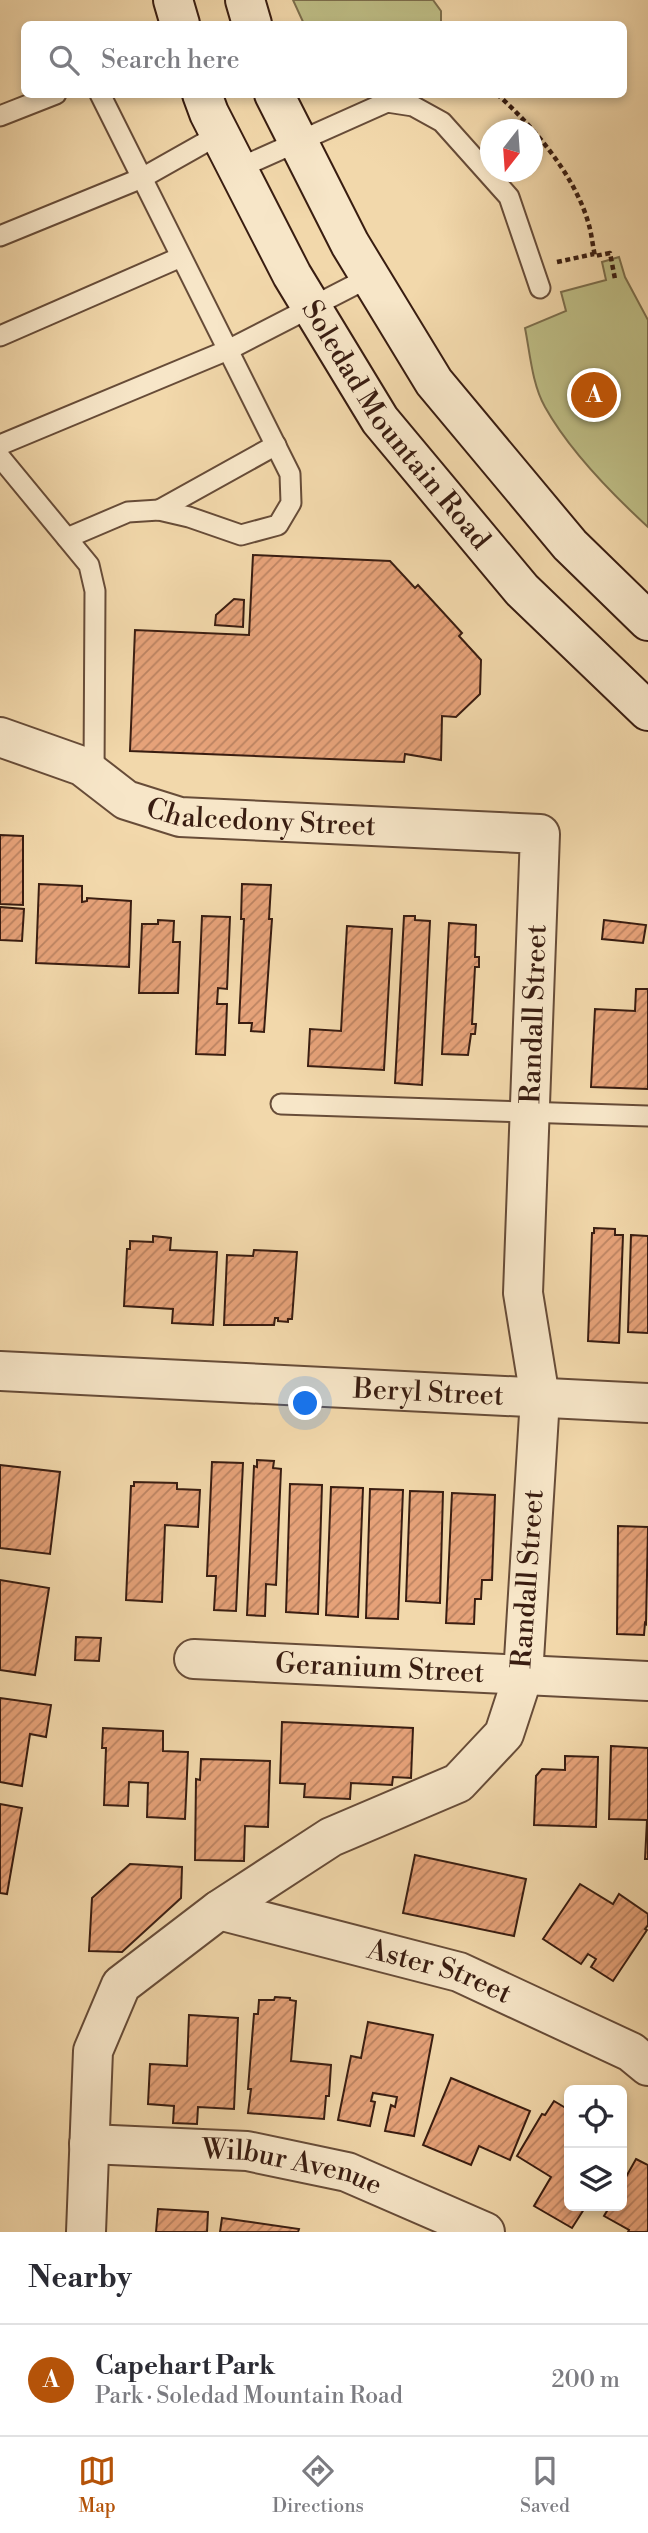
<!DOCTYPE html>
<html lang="en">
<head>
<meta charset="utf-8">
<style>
	:root { --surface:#fff; --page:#f7f7f7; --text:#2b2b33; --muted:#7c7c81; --line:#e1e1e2; --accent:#b45309 }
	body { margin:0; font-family:"Libre Bodoni",serif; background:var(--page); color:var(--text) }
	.controls { position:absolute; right:21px; bottom:21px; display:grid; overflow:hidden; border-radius:10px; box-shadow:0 4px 10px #0003 }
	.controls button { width:63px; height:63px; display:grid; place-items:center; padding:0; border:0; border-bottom:2px solid var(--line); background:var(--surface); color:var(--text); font:35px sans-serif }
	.compass { position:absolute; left:480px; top:119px; width:63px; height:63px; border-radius:50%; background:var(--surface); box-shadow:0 4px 10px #0003; rotate:197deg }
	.you { position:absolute; left:306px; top:1404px; width:24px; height:24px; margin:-18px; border:5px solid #fff; border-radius:50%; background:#1a73e8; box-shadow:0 0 0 10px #1a73e833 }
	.badge { display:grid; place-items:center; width:46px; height:46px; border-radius:50%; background:var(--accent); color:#fff; font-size:23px; font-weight:700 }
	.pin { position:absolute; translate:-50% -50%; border:4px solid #fff; box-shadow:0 2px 7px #0006 }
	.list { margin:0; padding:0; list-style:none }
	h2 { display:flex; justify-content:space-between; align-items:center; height:91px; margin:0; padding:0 28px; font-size:30px }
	h2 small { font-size:23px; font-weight:400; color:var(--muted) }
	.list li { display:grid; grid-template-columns:46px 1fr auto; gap:21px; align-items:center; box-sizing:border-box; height:112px; padding:0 28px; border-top:2px solid var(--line) }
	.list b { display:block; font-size:26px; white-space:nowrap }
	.list p { margin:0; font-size:23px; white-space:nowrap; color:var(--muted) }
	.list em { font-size:23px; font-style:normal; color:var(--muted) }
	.icon { flex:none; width:38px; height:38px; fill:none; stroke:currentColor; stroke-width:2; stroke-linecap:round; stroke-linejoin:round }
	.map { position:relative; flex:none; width:648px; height:2232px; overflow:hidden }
	.search { position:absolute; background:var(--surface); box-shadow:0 4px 10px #0003; left:21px; right:21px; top:21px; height:77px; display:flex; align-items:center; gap:18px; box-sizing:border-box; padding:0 24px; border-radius:10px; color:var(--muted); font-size:26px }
	.sheet { height:203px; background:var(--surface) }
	nav { display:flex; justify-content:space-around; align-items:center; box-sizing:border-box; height:98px; border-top:2px solid var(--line); background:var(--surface); font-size:19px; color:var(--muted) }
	nav a { display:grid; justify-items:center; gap:4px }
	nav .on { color:var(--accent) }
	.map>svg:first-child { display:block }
</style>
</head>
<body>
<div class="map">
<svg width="648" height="2232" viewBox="0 0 648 2232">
	<defs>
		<pattern id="building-hatch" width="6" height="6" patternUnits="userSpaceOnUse" patternTransform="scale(1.75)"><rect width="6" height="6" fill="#e6a279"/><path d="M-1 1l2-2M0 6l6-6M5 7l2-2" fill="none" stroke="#bb8362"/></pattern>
	</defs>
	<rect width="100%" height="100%" fill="#f2d8ab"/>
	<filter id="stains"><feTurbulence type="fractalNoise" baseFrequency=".00286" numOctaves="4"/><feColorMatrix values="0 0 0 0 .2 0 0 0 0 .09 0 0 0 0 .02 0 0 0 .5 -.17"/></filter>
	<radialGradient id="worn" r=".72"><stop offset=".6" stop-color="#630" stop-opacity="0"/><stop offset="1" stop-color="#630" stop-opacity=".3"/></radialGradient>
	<g fill="#bebe86" stroke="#7c6e4c" stroke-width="2">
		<polygon points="293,0 433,0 441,11 441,24 304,24"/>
		<path d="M619 257 625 277 648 320V527C612 494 569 450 545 407 532 384 530 353 525 328L566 311 561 292 606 280 602 262Z"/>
	</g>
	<g fill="url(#building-hatch)" stroke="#391d11" stroke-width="2">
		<polygon points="253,555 390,561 415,588 418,585 462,633 459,636 481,660 480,694 456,717 442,716 441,760 405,754 404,762 130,751 135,630 249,635"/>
		<polygon points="234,599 244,600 243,627 215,625 216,615"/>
		<polygon points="0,835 23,836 23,905 0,904"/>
		<polygon points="39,884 82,886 82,902 87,901 87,898 131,901 129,967 36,963"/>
		<polygon points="242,884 271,885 269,919 272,919 264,1032 251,1031 252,1023 239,1023 244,919 241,919"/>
		<polygon points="0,907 24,909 22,941 0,940"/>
		<polygon points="202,916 230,917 227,989 218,988 217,1004 227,1004 225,1055 196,1054"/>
		<polygon points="404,916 415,916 415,920 430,921 422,1085 395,1083"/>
		<polygon points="158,920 174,921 173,942 180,942 178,993 139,993 142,924 158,924"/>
		<polygon points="604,920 646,925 643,943 602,939"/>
		<polygon points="449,923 476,925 475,957 479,957 479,967 475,967 472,1024 476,1024 475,1034 471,1034 468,1055 442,1054"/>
		<polygon points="347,926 392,929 384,1070 308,1066 310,1029 341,1031"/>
		<polygon points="636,989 648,989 648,1089 591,1087 595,1009 635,1011"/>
		<polygon points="594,1228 615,1229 615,1235 623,1235 619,1343 588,1341 592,1233 594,1233"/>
		<polygon points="631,1235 648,1236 648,1333 628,1332"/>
		<polygon points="153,1236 171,1238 170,1250 217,1252 213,1325 172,1323 173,1309 124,1306 127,1249 130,1249 130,1241 153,1242"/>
		<polygon points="254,1250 297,1252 292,1319 288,1319 288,1322 278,1321 278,1318 275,1318 274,1325 224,1325 227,1255 253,1256"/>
		<polygon points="257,1460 274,1461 273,1468 281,1469 276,1585 266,1584 265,1616 247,1615 254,1466 257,1467"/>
		<polygon points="212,1462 243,1463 236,1611 214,1610 216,1576 207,1576"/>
		<polygon points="0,1465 60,1472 50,1554 0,1548"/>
		<polygon points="134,1482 177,1483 177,1489 200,1490 198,1527 165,1525 162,1602 126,1600 131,1486 134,1486"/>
		<polygon points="290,1484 322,1485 318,1614 286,1612"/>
		<polygon points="331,1487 363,1488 358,1617 326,1615"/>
		<polygon points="370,1489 403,1490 398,1619 366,1618"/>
		<polygon points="410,1491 443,1492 440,1603 406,1601"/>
		<polygon points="452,1493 495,1495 492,1580 482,1580 481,1599 475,1599 474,1624 446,1623"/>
		<polygon points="618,1526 648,1527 646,1624 645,1623 644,1635 617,1634"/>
		<polygon points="0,1580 49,1588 35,1675 0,1670"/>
		<polygon points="76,1637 101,1638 99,1661 75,1660"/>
		<polygon points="0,1698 51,1705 46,1737 30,1734 22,1786 0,1782"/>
		<polygon points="282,1722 413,1728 411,1778 393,1777 392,1785 351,1783 350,1799 304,1797 305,1784 280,1783"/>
		<polygon points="103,1728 163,1731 163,1751 188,1752 185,1819 147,1817 148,1783 129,1782 128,1806 104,1805 106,1748 102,1748"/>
		<polygon points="611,1746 648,1748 648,1859 645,1859 647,1820 609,1819"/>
		<polygon points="565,1756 598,1757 596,1827 534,1825 536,1776 542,1769 565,1770"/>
		<polygon points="201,1759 270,1761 268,1827 245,1826 244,1861 195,1860 196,1779 200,1780"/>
		<polygon points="0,1804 22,1808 7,1894 0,1893"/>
		<polygon points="415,1855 526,1879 514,1936 403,1913"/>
		<polygon points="130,1864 182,1867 181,1898 122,1952 89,1951 92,1898"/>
		<polygon points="580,1884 613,1904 619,1894 648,1914 648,1925 645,1929 647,1930 613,1981 591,1967 596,1959 588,1954 581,1964 543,1939"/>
		<polygon points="275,1997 290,1998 290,2000 296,2001 291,2061 331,2065 329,2096 326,2096 324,2119 248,2113 251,2089 248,2089 254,2014 258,2014 259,2000 274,2000"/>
		<polygon points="189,2015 238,2018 234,2109 198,2107 197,2124 173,2123 174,2106 148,2104 150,2064 187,2066"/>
		<polygon points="368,2022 433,2035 414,2136 385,2131 391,2105 395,2107 397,2097 373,2093 371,2101 375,2102 370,2126 338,2120 351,2056 361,2058"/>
		<polygon points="451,2078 530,2111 510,2160 479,2146 471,2165 423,2145"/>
		<polygon points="554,2101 569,2110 569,2206 586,2206 572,2228 534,2206 551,2177 517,2156 542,2114 545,2115"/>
		<polygon points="636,2159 648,2165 648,2232 628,2232 629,2230 604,2216 610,2206 622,2206 622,2184"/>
		<polygon points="158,2209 208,2212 207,2232 156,2232"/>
		<polygon points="222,2218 299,2229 298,2232 220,2232"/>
	</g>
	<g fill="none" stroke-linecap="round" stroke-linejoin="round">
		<defs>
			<g id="lane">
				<polyline points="0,116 56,94"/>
				<polyline points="237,169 387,102 413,106 442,122 509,197 540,288"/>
				<polyline points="0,236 142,178 220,134"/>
				<polyline points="0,336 181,257"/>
				<polyline points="0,445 228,350 370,277"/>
				<polyline points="0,457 89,565 95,591 94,775"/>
				<polyline points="159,510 276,445"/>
				<polyline points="67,538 128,512 159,510 189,517 241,535 278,525 291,503 290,474 100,94"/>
				<polyline points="281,1104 648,1116"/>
			</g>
			<g id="street">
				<path id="s1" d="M0 737 82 766 126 800 180 817 540 834 523 1293 540 1398 523 1676 504 1734 458 1783 331 1837 219 1910 121 1985 93 2051 86 2232"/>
				<path id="s2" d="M0 1371 648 1403"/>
				<path id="s3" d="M194 1659 648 1681"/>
				<path id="s4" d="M219 1910 459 1972 631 2052 648 2066"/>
				<path id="s5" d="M89 2144 247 2151 347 2172 485 2232"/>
			</g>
			<g id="secondary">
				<polyline points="173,0 180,24"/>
				<polyline points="245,0 252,24"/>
				<path id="s6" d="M202 94 209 113 292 275 380 420 522 590 648 711"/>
				<polyline points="274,94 350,244 434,382 570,545 648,621"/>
			</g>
		</defs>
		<use href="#lane" stroke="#674c38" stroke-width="23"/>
		<use href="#street" stroke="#674c38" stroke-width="42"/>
		<use href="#secondary" stroke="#391d11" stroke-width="42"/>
		<g stroke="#391d11" stroke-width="4.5" stroke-dasharray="5 3.5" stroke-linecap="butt">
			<path d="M497 94C535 128 578 179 590 229 592 238 593 247 595 256L610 253 615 279"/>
			<polyline points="557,262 594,254"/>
		</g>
		<use href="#lane" stroke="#f7e6c8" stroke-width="19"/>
		<use href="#street" stroke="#f7e6c8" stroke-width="38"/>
		<use href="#secondary" stroke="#f7e6c8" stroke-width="38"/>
	</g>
	<g text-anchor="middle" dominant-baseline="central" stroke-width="5" stroke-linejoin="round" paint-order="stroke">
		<g font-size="28" fill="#391d11" stroke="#f7e6c8">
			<text stroke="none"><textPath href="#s6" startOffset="385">Soledad Mountain Road</textPath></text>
			<text stroke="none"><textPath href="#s1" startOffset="280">Chalcedony Street</textPath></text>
			<text transform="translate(534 1014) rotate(-88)">Randall Street</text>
			<text stroke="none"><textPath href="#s2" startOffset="429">Beryl Street</textPath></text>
			<text transform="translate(528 1579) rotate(-86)">Randall Street</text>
			<text stroke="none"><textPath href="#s3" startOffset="186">Geranium Street</textPath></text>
			<text stroke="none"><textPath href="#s4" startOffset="229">Aster Street</textPath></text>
			<text stroke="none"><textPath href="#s5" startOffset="205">Wilbur Avenue</textPath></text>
		</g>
	</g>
	<rect width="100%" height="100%" filter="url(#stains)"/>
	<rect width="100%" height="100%" fill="url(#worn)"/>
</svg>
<div class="controls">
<button><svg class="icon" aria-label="locate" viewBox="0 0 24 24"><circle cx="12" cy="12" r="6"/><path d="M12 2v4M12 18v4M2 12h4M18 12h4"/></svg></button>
<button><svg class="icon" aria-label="layers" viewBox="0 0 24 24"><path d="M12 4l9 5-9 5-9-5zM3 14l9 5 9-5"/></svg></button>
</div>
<svg class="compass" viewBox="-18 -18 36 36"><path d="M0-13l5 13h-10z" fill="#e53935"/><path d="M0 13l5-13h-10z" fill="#7c7c81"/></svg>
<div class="you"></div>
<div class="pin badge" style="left:594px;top:395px">A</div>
<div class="search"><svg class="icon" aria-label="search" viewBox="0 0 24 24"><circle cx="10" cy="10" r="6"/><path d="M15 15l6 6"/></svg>Search here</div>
</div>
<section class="sheet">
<h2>Nearby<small></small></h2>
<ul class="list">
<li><span class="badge">A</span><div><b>Capehart Park</b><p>Park · Soledad Mountain Road</p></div><em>200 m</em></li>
</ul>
</section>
<nav>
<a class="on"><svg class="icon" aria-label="map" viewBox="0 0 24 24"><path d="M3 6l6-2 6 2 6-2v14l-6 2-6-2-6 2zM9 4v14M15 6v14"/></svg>Map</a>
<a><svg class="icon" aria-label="directions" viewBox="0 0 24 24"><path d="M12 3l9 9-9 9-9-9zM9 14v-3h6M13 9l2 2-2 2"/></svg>Directions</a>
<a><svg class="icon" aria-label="saved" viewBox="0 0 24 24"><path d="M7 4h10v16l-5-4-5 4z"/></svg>Saved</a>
</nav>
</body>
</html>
